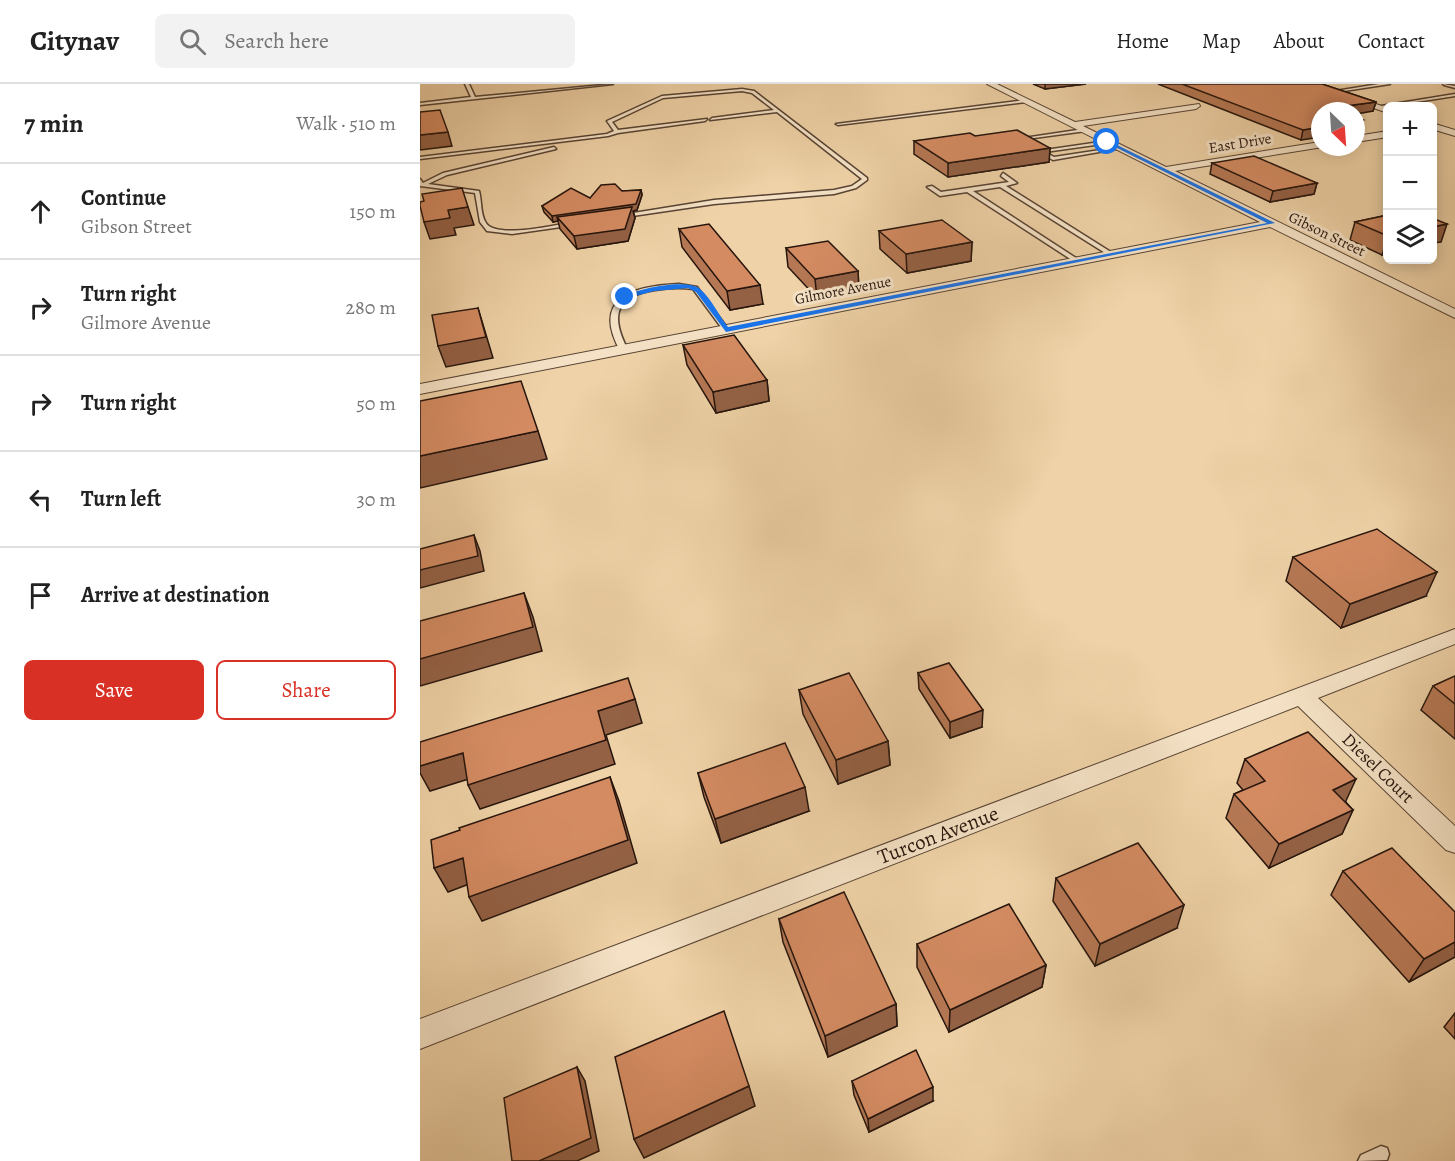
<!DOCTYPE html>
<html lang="en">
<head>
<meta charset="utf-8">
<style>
	:root { --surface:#fff; --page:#f2f2f2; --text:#222; --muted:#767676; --line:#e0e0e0; --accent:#d93025 }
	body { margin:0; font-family:Alegreya,serif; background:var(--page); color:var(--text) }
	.controls { position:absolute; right:18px; top:18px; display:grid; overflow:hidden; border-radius:9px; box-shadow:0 3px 15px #0003 }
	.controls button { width:54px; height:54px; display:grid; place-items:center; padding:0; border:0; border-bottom:2px solid var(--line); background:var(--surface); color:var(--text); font:30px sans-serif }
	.compass { position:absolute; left:891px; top:18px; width:54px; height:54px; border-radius:50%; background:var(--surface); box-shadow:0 3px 15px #0003; rotate:155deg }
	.stop { position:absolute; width:18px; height:18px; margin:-14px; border:4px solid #1a73e8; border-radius:50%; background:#fff }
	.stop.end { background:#1a73e8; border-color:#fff; box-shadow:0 2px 6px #0008 }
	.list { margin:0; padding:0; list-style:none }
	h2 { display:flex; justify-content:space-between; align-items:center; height:78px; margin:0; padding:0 24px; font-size:26px }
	h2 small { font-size:20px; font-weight:400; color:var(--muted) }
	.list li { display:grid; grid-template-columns:39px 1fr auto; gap:18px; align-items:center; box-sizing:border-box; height:96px; padding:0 24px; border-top:2px solid var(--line) }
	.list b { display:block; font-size:22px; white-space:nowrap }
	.list p { margin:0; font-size:20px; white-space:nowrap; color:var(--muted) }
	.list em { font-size:20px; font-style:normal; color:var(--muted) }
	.actions { display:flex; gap:12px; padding:18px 24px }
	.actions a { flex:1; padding:14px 0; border:2px solid var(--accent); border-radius:9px; text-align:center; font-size:21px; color:var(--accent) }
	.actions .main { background:var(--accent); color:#fff }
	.icon { flex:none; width:33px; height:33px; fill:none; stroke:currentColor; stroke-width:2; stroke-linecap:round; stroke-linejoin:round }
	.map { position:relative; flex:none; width:1035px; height:1077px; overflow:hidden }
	header { display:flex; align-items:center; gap:36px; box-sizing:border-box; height:84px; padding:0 30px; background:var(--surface); border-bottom:2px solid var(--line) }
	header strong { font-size:28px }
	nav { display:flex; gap:33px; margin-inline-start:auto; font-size:21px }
	.search { width:420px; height:54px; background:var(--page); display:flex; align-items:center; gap:15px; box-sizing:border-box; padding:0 21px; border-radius:9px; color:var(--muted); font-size:22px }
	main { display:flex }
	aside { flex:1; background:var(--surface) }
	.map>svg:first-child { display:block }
</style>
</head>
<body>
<header>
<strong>Citynav</strong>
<div class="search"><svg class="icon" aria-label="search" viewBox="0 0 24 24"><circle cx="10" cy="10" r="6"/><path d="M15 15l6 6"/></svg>Search here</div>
<nav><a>Home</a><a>Map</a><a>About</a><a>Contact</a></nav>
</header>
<main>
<aside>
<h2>7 min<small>Walk · 510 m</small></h2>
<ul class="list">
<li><svg class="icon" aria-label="ahead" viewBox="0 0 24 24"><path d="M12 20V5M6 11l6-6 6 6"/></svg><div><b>Continue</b><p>Gibson Street</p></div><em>150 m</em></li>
<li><svg class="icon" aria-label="right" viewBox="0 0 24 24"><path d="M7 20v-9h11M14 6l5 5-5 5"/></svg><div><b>Turn right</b><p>Gilmore Avenue</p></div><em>280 m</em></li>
<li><svg class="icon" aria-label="right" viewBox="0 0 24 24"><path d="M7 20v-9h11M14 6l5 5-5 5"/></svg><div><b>Turn right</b></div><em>50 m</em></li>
<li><svg class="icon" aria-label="left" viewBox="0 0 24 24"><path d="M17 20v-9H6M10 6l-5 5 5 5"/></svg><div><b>Turn left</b></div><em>30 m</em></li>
<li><svg class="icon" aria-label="arrive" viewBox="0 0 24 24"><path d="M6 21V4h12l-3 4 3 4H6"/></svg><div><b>Arrive at destination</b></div></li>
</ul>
<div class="actions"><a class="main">Save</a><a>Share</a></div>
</aside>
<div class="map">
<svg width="1035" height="1077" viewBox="0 0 1035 1077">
	<rect width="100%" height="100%" fill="#efd2a7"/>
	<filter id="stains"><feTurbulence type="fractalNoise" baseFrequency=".00333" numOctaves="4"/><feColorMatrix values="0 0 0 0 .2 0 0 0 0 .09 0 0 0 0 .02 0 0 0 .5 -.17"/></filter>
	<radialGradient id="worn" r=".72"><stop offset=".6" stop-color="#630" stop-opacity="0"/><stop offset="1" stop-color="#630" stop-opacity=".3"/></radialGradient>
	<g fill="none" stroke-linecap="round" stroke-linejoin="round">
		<defs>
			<g id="lane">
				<polygon points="45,0 49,0 55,13 193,0 0,21 0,19 51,13"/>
				<polygon points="959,0 970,0 911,9 909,8"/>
				<polygon points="1023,0 1035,2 1035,4 1024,1"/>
				<polygon points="322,5 334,7 447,94 447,96 436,104 414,110 294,120 199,134 198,133 201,131 294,116 414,106 432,102 442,95 357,28 290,36 292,34 354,26 332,9 322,7 243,14 192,38 198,46 287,35 285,37 198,49 188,52 0,75 0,73 187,50 194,47 187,37 242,12"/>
				<polygon points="1035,10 1035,12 957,24 955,23"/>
				<polygon points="605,16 606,18 418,41 416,40"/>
				<polygon points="664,45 666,47 599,56 597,55"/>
				<polygon points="687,57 689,59 625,68 634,73 700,63 702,64 633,76 618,67"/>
				<path d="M134 63 136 65 27 91 8 100 59 107C62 117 60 130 66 139 76 155 136 141 153 138L156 140 155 141 92 150 67 147 60 138 55 109 0 102V95L3 99 23 89Z"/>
				<polygon points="583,89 597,99 586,102 694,170 694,172 690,172 580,103 553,107 659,176 659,178 655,178 547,108 520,112 507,103 512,102 521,108 589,98 581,92"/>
				<path d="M259 200 277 203 308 245V247H304L273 205C260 203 247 204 235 206 195 212 190 232 208 266L201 268C170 213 214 202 259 200Z"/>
				<polygon points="961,1062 967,1064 969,1070 967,1076 938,1077 941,1071"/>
			</g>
			<g id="street">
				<polygon points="567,0 577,0 655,38 779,20 780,22 776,25 663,42 746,83 900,58 900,63 903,63 755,87 1035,225 1035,234 850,143 0,310 0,300 840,138"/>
				<polygon points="883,0 895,0 968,24 968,29"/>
				<polygon points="1012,39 1035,46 1035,52 1012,45"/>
				<polygon points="968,47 968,53 936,58 936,52"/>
				<polygon points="1035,545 1035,560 898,614 1035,742 1035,769 1026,766 878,622 0,965 0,935"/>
			</g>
		</defs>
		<use href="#lane" stroke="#584434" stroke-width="3"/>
		<use href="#street" stroke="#584434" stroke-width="2"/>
		<use href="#lane" fill="#f5e2c6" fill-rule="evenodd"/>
		<use href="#street" fill="#f5e2c6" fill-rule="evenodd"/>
	</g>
	<g fill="#b67854" stroke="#26150d" stroke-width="1.5">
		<polygon points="613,0 666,0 625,5"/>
		<polygon points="738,0 902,0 956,18 953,27 936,27 881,56"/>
		<polygon points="555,52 630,64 629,78 528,93 494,70 494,57"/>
		<polygon points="792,79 897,99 894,110 850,118 790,90"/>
		<polygon points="221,106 222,111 217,126 213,127 215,134 208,157 157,165 140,145 138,137 133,138 124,128 122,122 170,114 202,107"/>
		<polygon points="968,131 968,169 962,171 930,156 935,138"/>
		<polygon points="259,145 343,220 310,226 262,163"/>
		<polygon points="459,147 552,158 551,177 487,189 460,165"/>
		<polygon points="366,164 438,187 439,206 397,214 368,183"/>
		<polygon points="263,261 347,296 349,317 296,329 267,281"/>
		<polygon points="873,473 1006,512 921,544 866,497"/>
		<polygon points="498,589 562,643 530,654 499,605"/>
		<polygon points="1035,592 1035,655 1001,626 1013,602"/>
		<polygon points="379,606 468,657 470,681 418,700 383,630"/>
		<polygon points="825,675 926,718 933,726 922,750 849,784 806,734 814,710 823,706 817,699"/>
		<polygon points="278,689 389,727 301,759 284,713"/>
		<polygon points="923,787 1035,873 989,898 911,811"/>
		<polygon points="636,794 757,844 675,882 633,817"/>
		<polygon points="359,835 476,920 477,942 408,973 363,858"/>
		<polygon points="497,860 626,881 622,903 529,948 497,883"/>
		<polygon points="1035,929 1035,955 1024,943"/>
		<polygon points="432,997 513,1017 449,1048 434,1011"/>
	</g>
	<g fill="#946145" stroke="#26150d" stroke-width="1.5">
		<polygon points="625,0 666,0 625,5"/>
		<polygon points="956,18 953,27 936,30 936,27 911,27 911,24"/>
		<polygon points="943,36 940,46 936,47 936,38"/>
		<polygon points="900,43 900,53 881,56 883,46"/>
		<polygon points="28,48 32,62 0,66 0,51"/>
		<polygon points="630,64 629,78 528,93 528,79"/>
		<polygon points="897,99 894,110 850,118 853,107"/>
		<polygon points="221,106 222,111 217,126 213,127 215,134 208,157 157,165 154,152 137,133 138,137 133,138 132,132"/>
		<polygon points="48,123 54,141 34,144 36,151 10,155 4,138 28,126"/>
		<polygon points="1027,140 1021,158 1012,159 1012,143"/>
		<polygon points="968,153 968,169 962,171"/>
		<polygon points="552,158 551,177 487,189 486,170"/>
		<polygon points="438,187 439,206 397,214 395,195"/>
		<polygon points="340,201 343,220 310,226 307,207"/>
		<polygon points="58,224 73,274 26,283 18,262"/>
		<polygon points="347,296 349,317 296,329 293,308"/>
		<polygon points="118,347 127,375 0,404 0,372"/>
		<polygon points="54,451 60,467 64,487 0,504 0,486"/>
		<polygon points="1017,488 1006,512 921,544 930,520"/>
		<polygon points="104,509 113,533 122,567 0,602 0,575"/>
		<polygon points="215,615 222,639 186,651 195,680 60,725 48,701 178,627"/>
		<polygon points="563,626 562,643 530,654 530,638"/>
		<polygon points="468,657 470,681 418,700 416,676"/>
		<polygon points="43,669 55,693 10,707 0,689 0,682"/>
		<polygon points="190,693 199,717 217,779 62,837 49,813"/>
		<polygon points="936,695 925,719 913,706"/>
		<polygon points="385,703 389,727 301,759 295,735"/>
		<polygon points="933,726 922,750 849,784 859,760"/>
		<polygon points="43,774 57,797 28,808 14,784"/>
		<polygon points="764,821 757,844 675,882 680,860"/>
		<polygon points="1035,858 1035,873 989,898 1004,875"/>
		<polygon points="626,881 622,903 529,948 530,926"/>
		<polygon points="476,920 477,942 408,973 405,952"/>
		<polygon points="157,983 165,997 179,1067 157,1077 119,1077"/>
		<polygon points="329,1002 335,1022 224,1074 214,1055"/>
		<polygon points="513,1003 513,1017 449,1048 448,1035"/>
	</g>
	<g fill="#d48b62" stroke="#26150d" stroke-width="1.5">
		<polygon points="762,0 902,0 956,18 911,24 918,27 900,27 900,43 883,46"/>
		<polygon points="20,26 28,48 0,51 0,28"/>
		<polygon points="936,34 943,36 936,38"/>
		<polygon points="597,46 630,64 528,79 494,57 550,49 555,52"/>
		<polygon points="834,72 897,99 853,107 792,79"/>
		<polygon points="195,100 202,107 221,106 216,120 132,132 122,122 151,104 170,114 181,101"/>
		<polygon points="42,104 48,123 28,126 30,134 4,138 0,122 0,118 4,117 2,110"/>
		<polygon points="212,123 205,145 154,152 137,133"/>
		<polygon points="968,131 968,152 935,138"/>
		<polygon points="1012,134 1027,140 1012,143"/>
		<polygon points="522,136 552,158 486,170 459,147"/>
		<polygon points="289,140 340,201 307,207 259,145"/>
		<polygon points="408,157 438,187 395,195 366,164"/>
		<polygon points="58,224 66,253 18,262 12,231"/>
		<polygon points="314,251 347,296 293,308 263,261"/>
		<polygon points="101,297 118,347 0,372 0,317"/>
		<polygon points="957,445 1017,488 930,520 873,473"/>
		<polygon points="54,451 58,472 0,486 0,465"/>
		<polygon points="104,509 113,543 0,575 0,537"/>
		<polygon points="529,579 563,626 530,638 498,589"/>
		<polygon points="429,589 468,657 416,676 379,606"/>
		<polygon points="1035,592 1035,620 1013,602"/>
		<polygon points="208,594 215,615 178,627 186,656 48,701 43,669 0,682 0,658"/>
		<polygon points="888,648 936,695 913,706 933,726 859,760 814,710 845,697 825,675"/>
		<polygon points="365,659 385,703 295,735 278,689"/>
		<polygon points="190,693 208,756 49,813 43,774 14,784 11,756 40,746 39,744"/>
		<polygon points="718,759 764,821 680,860 636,794"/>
		<polygon points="972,764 1035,828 1035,858 1004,875 923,787"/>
		<polygon points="424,808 476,920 405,952 359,835"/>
		<polygon points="589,820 626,881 530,926 497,860"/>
		<polygon points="304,927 329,1002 214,1055 195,973"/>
		<polygon points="496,966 513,1003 448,1035 432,997"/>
		<polygon points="157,983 171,1054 119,1077 92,1077 84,1014"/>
	</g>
	<path fill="#1a73e8" d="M689 57 855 139 306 248 276 208 268 204 234 207 205 215 202 213C217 205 266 194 280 205 291 214 299 232 308 243L847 139 685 58Z"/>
	<g text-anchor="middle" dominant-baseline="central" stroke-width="6" stroke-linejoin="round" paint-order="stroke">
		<g font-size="15" fill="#26150d" stroke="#f5e2c6">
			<text transform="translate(820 59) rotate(-9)">East Drive</text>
			<text transform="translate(907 150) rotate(26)">Gibson Street</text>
			<text transform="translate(423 206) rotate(-11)">Gilmore Avenue</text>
		</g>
		<g font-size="18" fill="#26150d" stroke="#f5e2c6">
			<text transform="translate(958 684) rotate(44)">Diesel Court</text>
		</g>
		<g font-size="21" fill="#26150d" stroke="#f5e2c6">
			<text transform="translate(518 751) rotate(-21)">Turcon Avenue</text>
		</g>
	</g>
	<rect width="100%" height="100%" filter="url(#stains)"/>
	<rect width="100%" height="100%" fill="url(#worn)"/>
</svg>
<div class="controls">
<button>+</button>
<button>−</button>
<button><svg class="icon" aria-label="layers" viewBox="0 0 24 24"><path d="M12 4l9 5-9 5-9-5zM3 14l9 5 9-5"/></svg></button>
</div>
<svg class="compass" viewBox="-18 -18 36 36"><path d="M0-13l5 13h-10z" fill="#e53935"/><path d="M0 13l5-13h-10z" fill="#767676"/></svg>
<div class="stop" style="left:687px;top:58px"></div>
<div class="stop end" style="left:205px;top:213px"></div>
</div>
</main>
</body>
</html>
